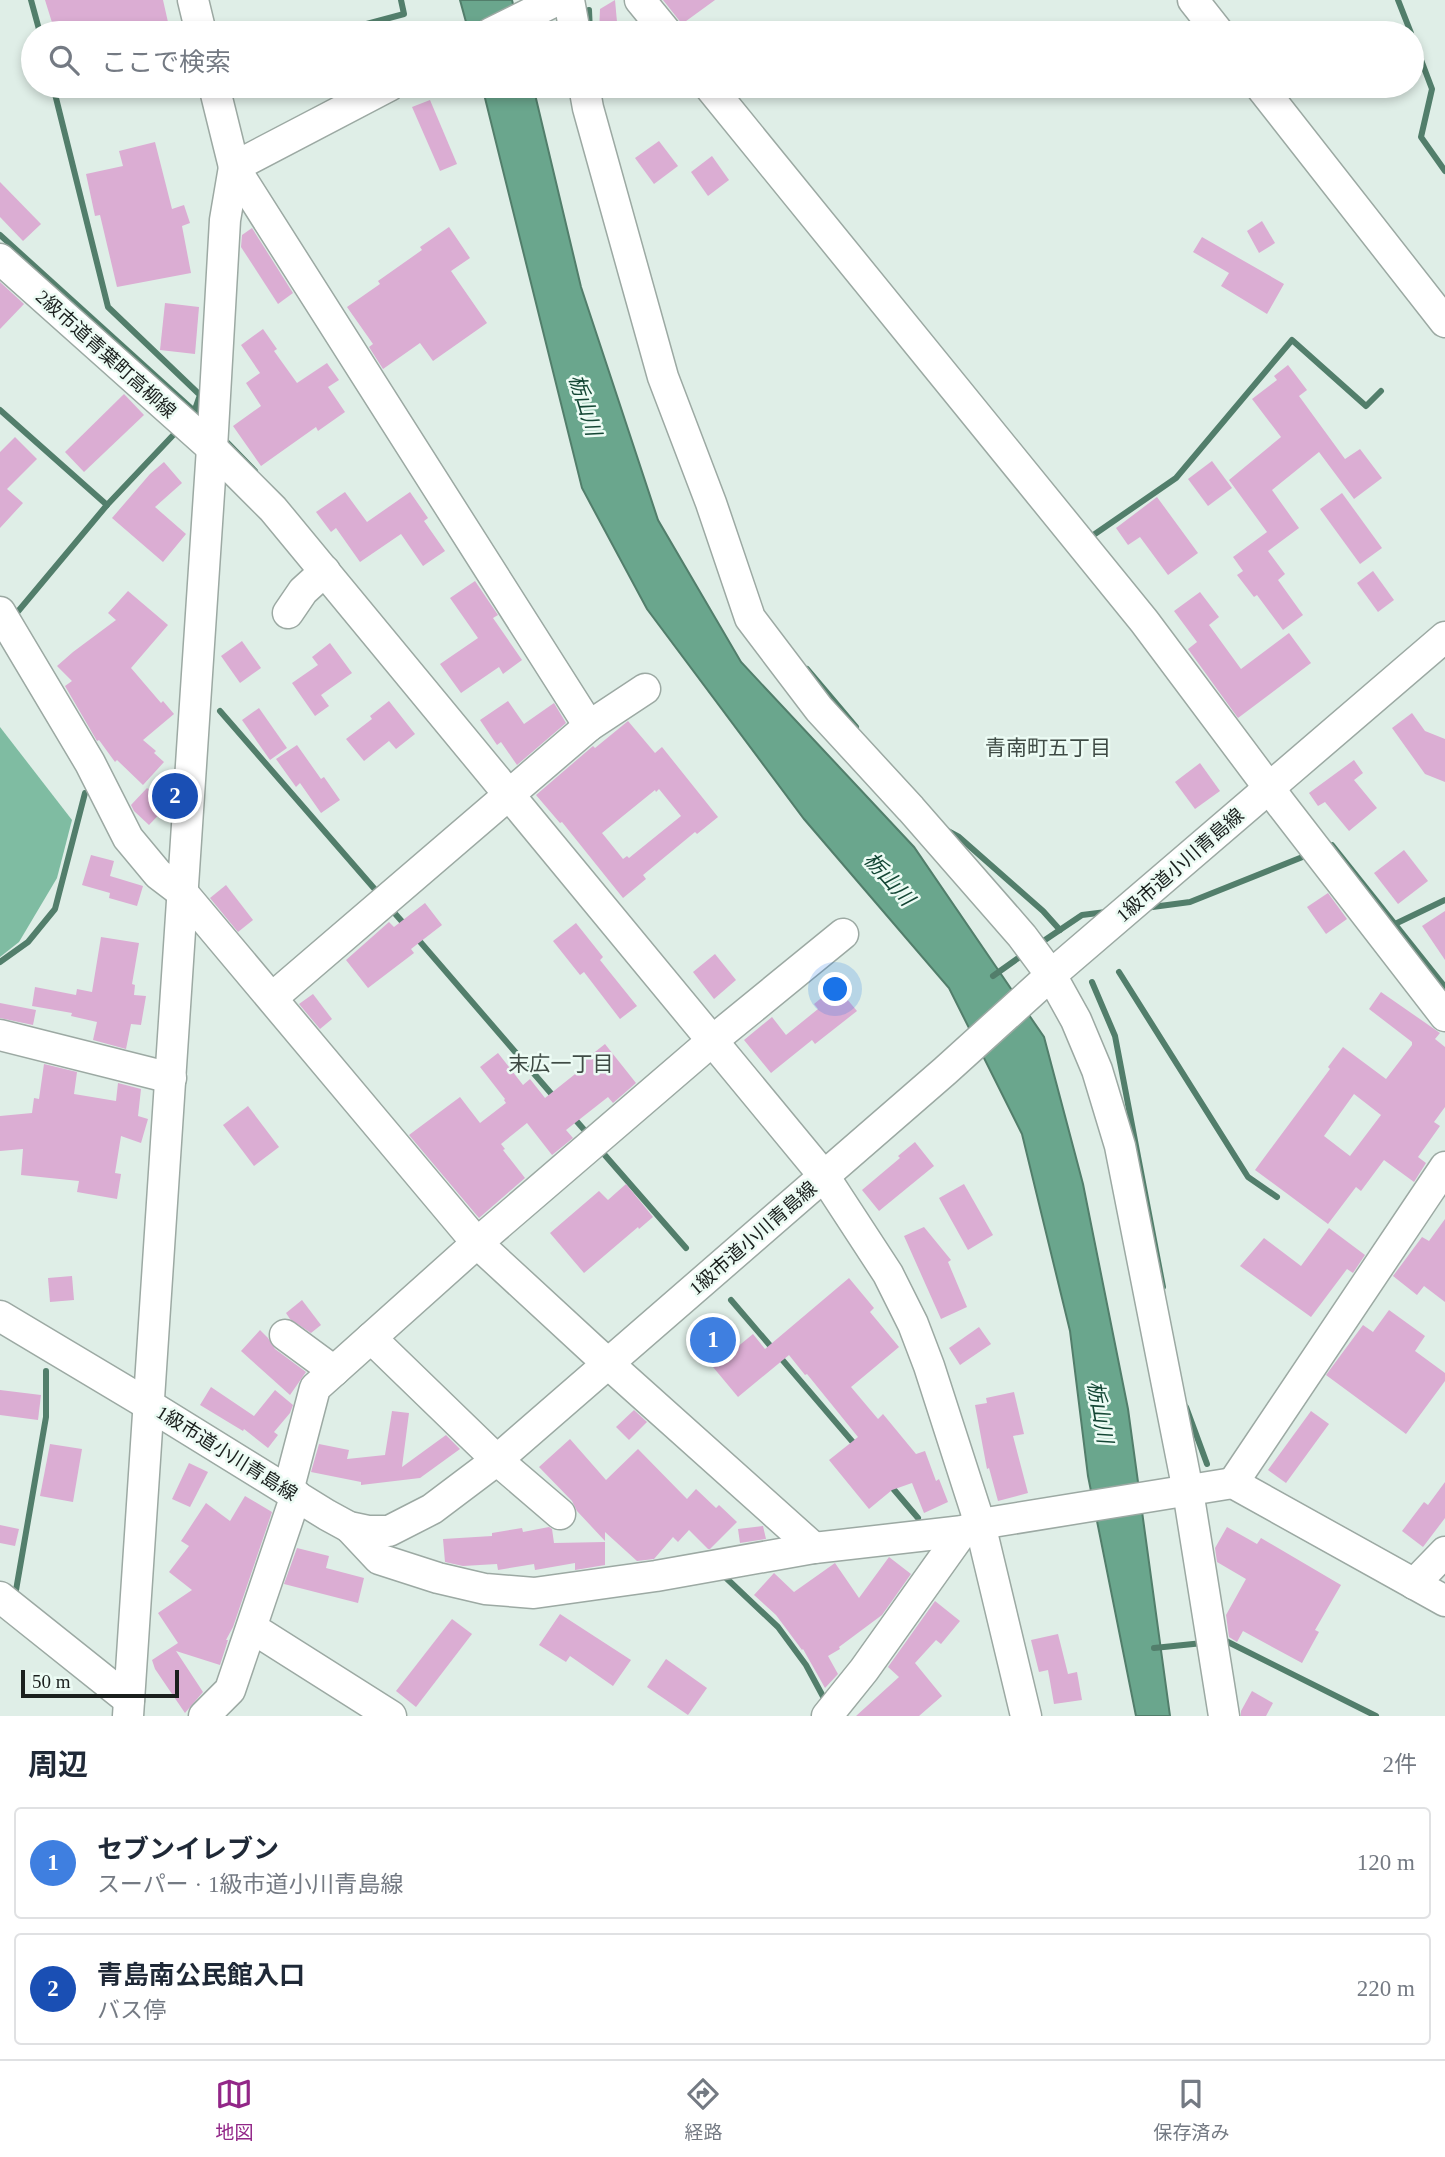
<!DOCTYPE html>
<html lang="ja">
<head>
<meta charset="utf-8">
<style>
	:root { --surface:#fff; --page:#f2f2f3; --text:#1f2937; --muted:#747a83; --line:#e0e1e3; --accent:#922688 }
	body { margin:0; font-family:"Times New Roman","Noto Sans JP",serif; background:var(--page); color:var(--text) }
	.scale { position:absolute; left:21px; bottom:18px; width:158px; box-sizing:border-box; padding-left:7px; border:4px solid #1a1f1d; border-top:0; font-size:19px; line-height:24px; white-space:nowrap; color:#1a1f1d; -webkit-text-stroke:5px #ecfbf4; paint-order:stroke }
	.you { position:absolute; left:836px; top:990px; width:24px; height:24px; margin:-18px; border:5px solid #fff; border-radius:50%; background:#1a73e8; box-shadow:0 0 0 10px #1a73e833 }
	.badge { display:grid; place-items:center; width:46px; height:46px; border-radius:50%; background:var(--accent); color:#fff; font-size:23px; font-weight:700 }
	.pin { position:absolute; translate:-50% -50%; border:4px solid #fff; box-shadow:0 2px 7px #0006 }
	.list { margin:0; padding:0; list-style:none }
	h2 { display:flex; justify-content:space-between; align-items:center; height:91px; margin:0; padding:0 28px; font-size:30px }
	h2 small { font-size:23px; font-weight:400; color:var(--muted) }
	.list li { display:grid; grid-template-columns:46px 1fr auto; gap:21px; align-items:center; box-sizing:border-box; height:112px; margin:0 14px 14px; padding:0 14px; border:2px solid var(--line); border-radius:7px }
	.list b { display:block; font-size:26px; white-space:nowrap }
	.list p { margin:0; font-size:23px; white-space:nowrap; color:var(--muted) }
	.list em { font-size:23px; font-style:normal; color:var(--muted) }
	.icon { flex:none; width:38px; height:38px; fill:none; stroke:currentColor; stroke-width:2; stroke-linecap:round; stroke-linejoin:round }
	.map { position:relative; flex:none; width:1445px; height:1716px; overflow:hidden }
	.search { position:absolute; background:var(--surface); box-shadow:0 4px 10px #0003; left:21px; right:21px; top:21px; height:77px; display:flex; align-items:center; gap:18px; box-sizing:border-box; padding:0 24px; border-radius:38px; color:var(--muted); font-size:26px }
	.sheet { height:343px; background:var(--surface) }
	nav { display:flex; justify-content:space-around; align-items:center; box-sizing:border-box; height:98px; border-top:2px solid var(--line); background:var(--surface); font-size:19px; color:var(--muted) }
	nav a { display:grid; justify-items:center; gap:4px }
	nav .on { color:var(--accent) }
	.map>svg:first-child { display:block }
</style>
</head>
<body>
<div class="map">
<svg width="1445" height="1716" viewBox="0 0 1445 1716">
	<rect width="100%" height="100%" fill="#dfeee7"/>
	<polygon fill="#7fbca2" points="0,727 72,820 57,878 19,942 0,957"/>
	<g fill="#6aa68d" stroke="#527e6b" stroke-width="2">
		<polygon points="460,0 512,0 520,33 469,33"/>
		<polygon points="482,86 533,86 581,287 658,520 741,662 914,847 1044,1037 1083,1184 1128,1409 1170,1716 1136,1716 1088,1476 1070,1331 1022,1134 949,988 804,819 647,609 582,488"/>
	</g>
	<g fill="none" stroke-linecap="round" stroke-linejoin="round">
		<g stroke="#527e6b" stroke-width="6">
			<polyline points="31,0 40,33"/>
			<polyline points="1398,0 1411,33"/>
			<polyline points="589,10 590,33"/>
			<polyline points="333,33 404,14 401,0"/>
			<polyline points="1412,36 1432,89 1421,137 1445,171"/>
			<polyline points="53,86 108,307 200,395 193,415"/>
			<polyline points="0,235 203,419"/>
			<polyline points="0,410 107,505"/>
			<polyline points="221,436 255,471"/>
			<polyline points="1092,536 1176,478 1292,340 1366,406 1381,391"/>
			<polyline points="15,615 107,505 178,430"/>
			<polyline points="807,669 856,727"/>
			<polyline points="220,711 379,894"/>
			<polyline points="946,830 959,837 1043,911 1060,930"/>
			<polyline points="1327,847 1332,845 1445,987"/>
			<polyline points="390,908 406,926"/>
			<polyline points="1145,908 1190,902 1310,854"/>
			<polyline points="1395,924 1445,900"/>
			<polyline points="416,937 555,1098"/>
			<polyline points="1039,944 1082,915 1106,912"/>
			<polyline points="0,962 28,942 55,909 85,793"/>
			<polyline points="1119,972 1248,1177 1277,1197"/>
			<polyline points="993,976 1024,954"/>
			<polyline points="1092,982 1115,1036 1163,1287"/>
			<polyline points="572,1116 587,1133"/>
			<polyline points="603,1153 686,1248"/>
			<polyline points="731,1300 857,1447"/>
			<polyline points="1186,1407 1207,1464"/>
			<polyline points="890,1485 918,1518"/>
			<polyline points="724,1576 778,1627 806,1665 826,1702"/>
			<polyline points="15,1596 46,1417 46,1371"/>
			<polyline points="1220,1642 1226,1641 1376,1716"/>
			<polyline points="1154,1648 1203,1643"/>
		</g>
	</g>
	<g fill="#dbadd3" fill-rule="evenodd">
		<polygon points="45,0 163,0 170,31 158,33 75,33 74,23 54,29"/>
		<polygon points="615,0 618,33 599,33 600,9"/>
		<polygon points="663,0 715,0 682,24"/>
		<polygon points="430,100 457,164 440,171 412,107"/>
		<polygon points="659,141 678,166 654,184 635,158"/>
		<polygon points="155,142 172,209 184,205 190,223 182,226 191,273 117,287 100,215 95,216 86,174 123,166 119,151"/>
		<polygon points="712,156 729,180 708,196 691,172"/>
		<polygon points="0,182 41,224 23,241 0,217"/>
		<polygon points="1262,221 1275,243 1259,253 1247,231"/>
		<polygon points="449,227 470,258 451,271 487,323 433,361 420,343 383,369 369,347 373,344 347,307 380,284 378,281 422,250 420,247"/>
		<polygon points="252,228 293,293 278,304 241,247 242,235"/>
		<polygon points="1202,237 1284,284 1267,314 1221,286 1229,273 1193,252"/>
		<polygon points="0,282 24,304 0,329"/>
		<polygon points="165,303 199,307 195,354 160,350"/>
		<polygon points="263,329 277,349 274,351 297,383 327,363 339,380 328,387 345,412 318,431 316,427 261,466 233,426 261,406 246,383 260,373 241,345"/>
		<polygon points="1288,365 1307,390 1299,396 1345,459 1360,449 1382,478 1354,499 1319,452 1272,490 1299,528 1268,551 1285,574 1278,580 1303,615 1283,630 1257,595 1254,597 1237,575 1243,571 1233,557 1267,532 1229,480 1281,437 1252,399 1277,380 1274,376"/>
		<polygon points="124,394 144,415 84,472 65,452"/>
		<polygon points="15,437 37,459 7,489 23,503 0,528 0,452"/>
		<polygon points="1212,461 1232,488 1208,506 1188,479"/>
		<polygon points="164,462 182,483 155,507 186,534 163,562 112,518 150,474"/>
		<polygon points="345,492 367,522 410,492 428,518 424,521 445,551 423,566 401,534 360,562 336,528 331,532 316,512"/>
		<polygon points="1342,493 1382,548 1360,564 1320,509"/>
		<polygon points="1157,497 1198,553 1168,575 1140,537 1128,545 1116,528"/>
		<polygon points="1373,571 1394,600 1378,612 1357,583"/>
		<polygon points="475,581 498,615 493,618 522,660 503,674 499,667 461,693 440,664 478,638 450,598"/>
		<polygon points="128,591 168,625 131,668 161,703 163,701 174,714 143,740 156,751 154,753 164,762 143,785 117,760 115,762 99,740 97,741 65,686 72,681 57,666 73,652 116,620 108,613"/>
		<polygon points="1200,592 1219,617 1209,625 1241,669 1289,633 1311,663 1238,718 1188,649 1197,642 1174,611"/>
		<polygon points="242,641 261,668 240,683 221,656"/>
		<polygon points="330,643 352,673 321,695 329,706 315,716 292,683 318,665 312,657"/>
		<polygon points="389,701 415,734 396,749 389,741 364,761 346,739 372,719 370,716"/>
		<polygon points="508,701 524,724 554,703 566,723 517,765 501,742 497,745 480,720"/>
		<polygon points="259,708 287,748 270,760 242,720"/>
		<polygon points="1412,713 1425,731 1445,739 1445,782 1425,774 1392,728"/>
		<path d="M628 721 655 753 662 747 718 817 697 834 695 832 643 875 646 879 623 898 562 822 560 823 536 795 593 746 595 748ZM659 789 681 816 629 858 627 856 623 859 602 833 655 790 656 792Z"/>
		<polygon points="297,745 321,779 324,777 340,800 321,813 300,783 296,787 276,759"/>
		<polygon points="1354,760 1363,773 1354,780 1377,808 1349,831 1325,802 1318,806 1309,793"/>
		<polygon points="1200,763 1220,791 1195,809 1175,782"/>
		<polygon points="147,788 167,806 149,825 134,811 131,805"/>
		<polygon points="1404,850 1428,881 1398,904 1374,873"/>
		<polygon points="91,855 114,861 110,876 143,886 137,906 109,898 110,893 82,885"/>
		<polygon points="226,885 253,920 238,932 210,898"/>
		<polygon points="1328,893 1347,919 1326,934 1307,907"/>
		<polygon points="425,903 442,925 411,949 414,953 368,988 346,960 389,922 394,927"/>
		<polygon points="1445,911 1445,960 1422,926"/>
		<polygon points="576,923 603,957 600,960 637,1006 620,1019 584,972 580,975 553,941"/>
		<polygon points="101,937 139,943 132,984 135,985 134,995 146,996 141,1025 131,1024 126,1049 93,1040 97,1022 71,1016 72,1013 32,1006 35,987 76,995 77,989 92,992"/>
		<polygon points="715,954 736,980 714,999 693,972"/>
		<polygon points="836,986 857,1011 815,1044 812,1040 771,1073 744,1040 772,1017 786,1035 818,1009 814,1004"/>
		<path d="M1381 992 1440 1033 1435 1039 1445 1047V1107L1434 1122 1440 1126 1418 1157 1426 1163 1414 1182 1384 1160 1361 1191 1356 1187 1328 1224 1255 1170 1330 1069 1328 1067 1343 1047 1386 1079 1412 1045V1042L1369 1009ZM1354 1094 1381 1115 1350 1156 1324 1136Z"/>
		<polygon points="313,994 332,1019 320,1029 299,1004"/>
		<polygon points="0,1003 36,1010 33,1025 0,1018"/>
		<polygon points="605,1044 636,1083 613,1103 608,1097 566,1130 573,1138 552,1155 527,1123 501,1144 505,1149 503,1150 525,1178 479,1218 409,1135 460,1097 480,1123 506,1103 504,1100 505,1099 480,1067 498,1053 523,1085 530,1079 545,1098 584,1067 581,1063"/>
		<polygon points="44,1064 77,1072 74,1094 116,1101 118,1083 141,1089 138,1116 148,1119 141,1143 121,1136 115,1173 121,1174 117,1199 77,1192 79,1181 21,1175 23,1149 0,1151 0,1116 32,1113 34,1098 39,1099"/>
		<polygon points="248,1106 279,1147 254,1166 223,1125"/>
		<polygon points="915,1142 934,1166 879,1211 862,1190 900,1158 898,1156"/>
		<polygon points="626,1184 653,1217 639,1229 638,1227 584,1273 550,1233 599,1191 608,1200"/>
		<polygon points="964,1184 993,1235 968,1250 939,1198"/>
		<polygon points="1445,1219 1445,1302 1424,1286 1417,1295 1393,1276 1422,1237 1429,1241"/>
		<polygon points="924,1227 951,1260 948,1262 967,1307 941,1319 904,1236"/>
		<polygon points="1329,1228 1365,1255 1353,1273 1347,1269 1311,1317 1240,1266 1264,1238 1301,1266"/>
		<polygon points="72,1276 74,1300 50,1302 48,1278"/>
		<polygon points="849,1278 874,1308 870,1312 899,1347 851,1387 878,1419 883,1414 916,1454 925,1451 936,1481 939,1479 948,1502 924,1513 912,1483 892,1490 869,1509 829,1460 858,1437 807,1374 805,1375 789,1355 738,1397 713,1367 753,1334 765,1349"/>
		<polygon points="302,1300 321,1325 311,1333 290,1319 286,1313"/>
		<polygon points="1389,1310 1425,1336 1415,1351 1445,1373 1445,1381 1406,1434 1326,1375 1363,1325 1373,1332"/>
		<polygon points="979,1327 991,1344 960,1365 949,1348"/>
		<polygon points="260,1330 268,1338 275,1349 306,1372 290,1395 241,1351"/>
		<polygon points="211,1387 254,1416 275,1390 293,1405 290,1413 274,1432 278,1435 268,1448 244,1429 243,1431 200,1405"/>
		<polygon points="0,1390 41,1395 38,1420 0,1415"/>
		<polygon points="1014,1392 1024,1434 1013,1436 1028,1493 998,1501 989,1468 987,1469 975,1405 987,1403 986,1398"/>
		<polygon points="634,1410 647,1422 629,1440 616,1427"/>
		<polygon points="392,1411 409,1413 402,1467 446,1435 460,1449 420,1478 361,1485 361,1482 311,1472 319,1444 349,1450 347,1459 385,1455"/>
		<polygon points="1311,1411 1329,1424 1286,1483 1268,1470"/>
		<polygon points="570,1439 606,1480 638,1449 687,1499 696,1489 716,1508 719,1505 737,1522 710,1549 708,1549 689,1530 678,1542 673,1537 654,1559 637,1561 605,1532 605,1541 577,1511 572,1501 539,1467"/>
		<polygon points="50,1444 82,1449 73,1502 40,1496"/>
		<polygon points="189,1463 208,1472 190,1507 172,1499"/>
		<polygon points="1445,1482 1445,1518 1423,1547 1402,1531 1424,1502 1428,1505"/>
		<polygon points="245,1496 272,1512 233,1627 226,1640 228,1640 220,1665 176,1651 203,1692 185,1713 155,1669 152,1660 178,1643 158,1613 192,1590 169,1572 189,1546 181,1541 206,1503 230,1521"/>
		<polygon points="0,1525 19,1529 15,1546 0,1543"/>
		<polygon points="763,1526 766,1539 740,1543 738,1529"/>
		<polygon points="549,1527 552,1529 554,1543 605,1542 605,1565 575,1570 575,1563 535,1570 534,1564 498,1570 497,1564 463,1566 445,1562 443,1539 492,1536 492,1533 522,1528 523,1532"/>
		<polygon points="1227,1527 1257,1544 1261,1538 1341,1585 1315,1630 1319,1632 1302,1663 1243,1631 1237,1642 1229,1637 1226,1615 1246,1579 1217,1562 1215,1548"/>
		<polygon points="297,1548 329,1556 326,1568 364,1578 358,1603 284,1584"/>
		<polygon points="889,1557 911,1574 882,1615 839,1647 840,1649 828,1656 838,1674 825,1688 803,1649 802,1650 776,1615 754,1595 774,1573 794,1592 835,1563 859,1598"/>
		<polygon points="935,1601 960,1621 941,1644 936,1640 915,1663 942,1696 919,1716 856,1716 899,1677 888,1667"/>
		<polygon points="560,1614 631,1660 613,1686 570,1656 566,1662 539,1645"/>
		<polygon points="452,1619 472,1634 416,1707 396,1691"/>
		<polygon points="1058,1634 1068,1674 1077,1672 1082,1700 1054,1704 1048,1670 1039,1672 1031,1640"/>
		<polygon points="666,1659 707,1688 688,1715 647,1687"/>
		<polygon points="1252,1691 1273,1703 1266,1716 1241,1716 1241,1711"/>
	</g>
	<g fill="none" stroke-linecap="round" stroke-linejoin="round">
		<defs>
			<g id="minor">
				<polyline points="193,0 201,33"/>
				<polyline points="569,0 575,33"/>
				<polyline points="640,0 667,33"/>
				<polyline points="1193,0 1219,33"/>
				<polyline points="491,33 557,0"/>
				<polyline points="214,86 234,167 589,726"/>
				<polyline points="584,86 588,108 663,377 711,503 750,618 819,709 911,809 1022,936 1051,975 1076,1020 1097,1070 1120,1146 1188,1491 1224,1716"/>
				<polyline points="709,86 1144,621 1281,804 1445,1016"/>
				<polyline points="1260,86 1445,322"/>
				<polyline points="234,167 389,86"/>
				<polyline points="0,259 212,448 273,509 824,1176 888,1274 913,1324 929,1366 980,1524 1026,1716"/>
				<polyline points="0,612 90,763 128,838 158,874 183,893 477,1243 593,1350 814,1548"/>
				<polyline points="288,613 303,591 325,571"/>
				<polyline points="272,998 589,726 645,689"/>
				<polyline points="0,1035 171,1078"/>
				<polyline points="0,1316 149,1405 327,1515 349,1527 368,1531 389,1531 432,1509 497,1460 945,1071 1051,975 1445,637"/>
				<polyline points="285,1335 334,1371"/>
				<polyline points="371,1338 497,1460 560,1514"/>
				<polyline points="1233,1483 1445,1167"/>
				<polyline points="288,1491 315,1388 477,1243 712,1041 843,934"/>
				<polyline points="349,1527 379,1559 438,1578 485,1589 534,1593 656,1576 814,1548 963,1531 980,1524 1233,1483 1445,1601"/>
				<polyline points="1414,1584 1445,1552"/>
				<polyline points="0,1597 129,1700"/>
				<polyline points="252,1628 391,1716"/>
				<polyline points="128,1716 212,448 225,220 234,167"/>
				<polyline points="204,1716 230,1690 296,1495"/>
				<polyline points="827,1716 864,1670 963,1531"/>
			</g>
		</defs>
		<use href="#minor" stroke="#9ca9a3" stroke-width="33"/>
		<use href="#minor" stroke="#fff" stroke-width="30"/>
	</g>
	<g text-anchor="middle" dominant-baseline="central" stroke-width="5" stroke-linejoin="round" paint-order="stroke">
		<g font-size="19" fill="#1a1f1d" stroke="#ecfbf4">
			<text transform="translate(106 354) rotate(42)">2級市道青葉町高柳線</text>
			<text transform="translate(1180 865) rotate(-41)">1級市道小川青島線</text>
			<text transform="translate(753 1238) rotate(-41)">1級市道小川青島線</text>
			<text transform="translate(227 1453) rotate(32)">1級市道小川青島線</text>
		</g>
		<g font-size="21" font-style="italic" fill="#134634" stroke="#ecfbf4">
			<text transform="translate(585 405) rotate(73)">栃山川</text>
			<text transform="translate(889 879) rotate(48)">栃山川</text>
			<text transform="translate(1100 1412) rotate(80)">栃山川</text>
		</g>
		<g font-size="21" fill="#3f4b45" stroke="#ecfbf4">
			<text x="1048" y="748">青南町五丁目</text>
			<text x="561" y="1064">末広一丁目</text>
		</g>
	</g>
</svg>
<div class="scale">50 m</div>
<div class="you"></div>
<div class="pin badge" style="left:713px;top:1340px;background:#3f7fe0">1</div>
<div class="pin badge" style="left:175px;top:796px;background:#1a4fb4">2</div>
<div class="search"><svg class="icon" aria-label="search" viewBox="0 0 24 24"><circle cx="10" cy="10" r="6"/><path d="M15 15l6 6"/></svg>ここで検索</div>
</div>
<section class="sheet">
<h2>周辺<small>2件</small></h2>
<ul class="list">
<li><span class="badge" style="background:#3f7fe0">1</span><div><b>セブンイレブン</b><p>スーパー · 1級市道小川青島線</p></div><em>120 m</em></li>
<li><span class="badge" style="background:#1a4fb4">2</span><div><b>青島南公民館入口</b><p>バス停</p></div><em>220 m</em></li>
</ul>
</section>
<nav>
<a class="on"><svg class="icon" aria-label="map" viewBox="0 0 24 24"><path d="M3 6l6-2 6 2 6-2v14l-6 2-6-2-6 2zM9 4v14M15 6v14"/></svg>地図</a>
<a><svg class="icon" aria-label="directions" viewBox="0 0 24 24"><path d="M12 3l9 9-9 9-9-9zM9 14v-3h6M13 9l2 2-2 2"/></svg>経路</a>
<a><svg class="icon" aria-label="saved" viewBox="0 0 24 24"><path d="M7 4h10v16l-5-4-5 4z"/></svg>保存済み</a>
</nav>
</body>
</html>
